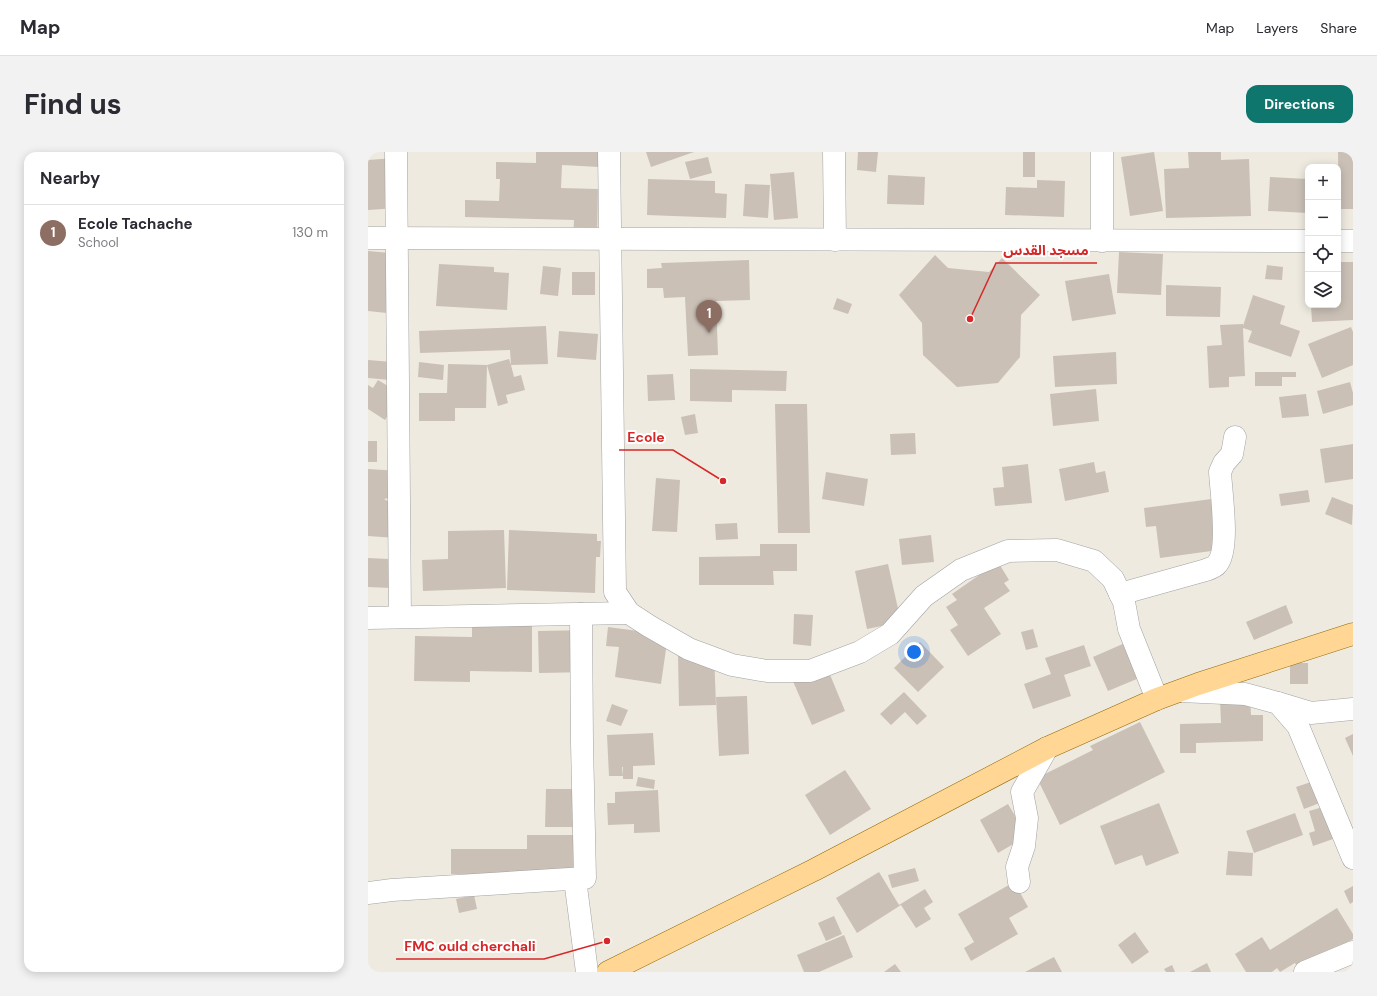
<!DOCTYPE html>
<html lang="en">
<head>
<meta charset="utf-8">
<style>
	:root { --surface:#fff; --page:#f2f2f3; --text:#2b2b33; --muted:#7c7c81; --line:#e1e1e2; --accent:#0f766e }
	body { margin:0; font-family:"DM Sans","Noto Sans Arabic",sans-serif; background:var(--page); color:var(--text) }
	.controls { position:absolute; right:12px; top:12px; display:grid; overflow:hidden; border-radius:8px; box-shadow:0 2px 10px #0003 }
	.controls button { width:36px; height:36px; display:grid; place-items:center; padding:0; border:0; border-bottom:1px solid var(--line); background:var(--surface); color:var(--text); font:20px sans-serif }
	.you { position:absolute; left:546px; top:500px; width:14px; height:14px; margin:-10px; border:3px solid #fff; border-radius:50%; background:#1a73e8; box-shadow:0 0 0 6px #1a73e833 }
	.badge { display:grid; place-items:center; width:26px; height:26px; border-radius:50%; background:var(--accent); color:#fff; font-size:13px; font-weight:700 }
	.pin { position:absolute; translate:-50% -33px; filter:drop-shadow(0 1px 2px #0008) }
	.pin::after { content:''; position:absolute; top:21px; width:14px; height:12px; background:inherit; clip-path:polygon(0 0,100% 0,50% 100%) }
	.list { margin:0; padding:0; list-style:none }
	h2 { display:flex; justify-content:space-between; align-items:center; height:52px; margin:0; padding:0 16px; font-size:17px }
	h2 small { font-size:13px; font-weight:400; color:var(--muted) }
	.list li { display:grid; grid-template-columns:26px 1fr auto; gap:12px; align-items:center; box-sizing:border-box; height:56px; padding:0 16px; border-top:1px solid var(--line) }
	.list b { display:block; font-size:15px; white-space:nowrap }
	.list p { margin:0; font-size:13px; white-space:nowrap; color:var(--muted) }
	.list em { font-size:13px; font-style:normal; color:var(--muted) }
	.icon { flex:none; width:22px; height:22px; fill:none; stroke:currentColor; stroke-width:2; stroke-linecap:round; stroke-linejoin:round }
	.map { position:relative; flex:none; width:985px; height:820px; overflow:hidden; border-radius:12px }
	header { display:flex; align-items:center; gap:24px; box-sizing:border-box; height:56px; padding:0 20px; background:var(--surface); border-bottom:1px solid var(--line) }
	header strong { font-size:19px }
	nav { display:flex; gap:22px; margin-inline-start:auto; font-size:14px }
	.intro { display:flex; align-items:center; justify-content:space-between; box-sizing:border-box; height:96px; padding:0 24px }
	h1 { margin:0; font-size:28px }
	.button { padding:10px 18px; border-radius:12px; background:var(--accent); color:#fff; font-size:14px; font-weight:700 }
	main { display:flex; gap:24px; padding:0 24px }
	aside { flex:1; background:var(--surface); border-radius:12px; box-shadow:0 2px 10px #0003 }
	.map>svg:first-child { display:block }
</style>
</head>
<body>
<header>
<strong>Map</strong>
<nav><a>Map</a><a>Layers</a><a>Share</a></nav>
</header>
<div class="intro"><h1>Find us</h1><a class="button">Directions</a></div>
<main>
<aside>
<h2>Nearby<small></small></h2>
<ul class="list">
<li><span class="badge" style="background:#8d6e63">1</span><div><b>Ecole Tachache</b><p>School</p></div><em>130 m</em></li>
</ul>
</aside>
<div class="map">
<svg width="985" height="820" viewBox="0 0 985 820">
	<rect width="100%" height="100%" fill="#eeeae0"/>
	<g fill="#cac0b6">
		<polygon points="168,0 231,0 231,15 194,13 193,36 230,37 229,89 205,89 206,68 97,65 97,48 131,49 132,27 128,27 128,10 168,11"/>
		<polygon points="278,0 326,0 283,15"/>
		<polygon points="490,0 510,0 508,20 489,18"/>
		<rect x="655" y="0" width="12" height="25"/>
		<polygon points="786,0 795,59 762,64 753,5"/>
		<polygon points="820,0 853,0 853,8 881,7 883,64 798,66 796,17 821,16"/>
		<polygon points="970,0 985,0 985,57 971,57"/>
		<polygon points="340,5 344,21 322,27 317,10"/>
		<polygon points="27,6 30,56 0,58 0,8"/>
		<polygon points="426,20 430,66 406,68 402,22"/>
		<polygon points="520,23 557,25 556,53 519,52"/>
		<polygon points="902,25 940,27 940,61 900,59"/>
		<polygon points="280,27 347,29 347,41 359,42 358,66 279,63"/>
		<polygon points="669,28 697,29 696,65 637,63 638,35 669,36"/>
		<polygon points="377,32 402,33 400,66 375,64"/>
		<polygon points="0,99 33,102 28,162 0,159"/>
		<polygon points="751,100 795,102 793,143 749,141"/>
		<polygon points="567,103 580,116 621,120 634,106 672,143 653,163 652,205 630,231 589,235 555,203 554,171 531,143"/>
		<polygon points="381,108 382,148 348,149 350,203 320,204 317,145 296,146 295,136 279,136 279,117 294,116 293,111"/>
		<polygon points="970,110 985,110 985,168 944,170 943,153 970,153"/>
		<polygon points="71,112 126,115 126,120 141,121 139,158 68,154"/>
		<polygon points="899,113 915,115 914,128 897,127"/>
		<polygon points="175,114 193,116 190,144 172,142"/>
		<rect x="204" y="120" width="23" height="23"/>
		<polygon points="741,122 748,162 704,169 697,129"/>
		<polygon points="798,133 853,135 852,165 798,164"/>
		<polygon points="885,143 917,154 912,172 932,179 923,205 880,190 884,179 875,176 877,224 861,225 861,235 841,236 839,194 854,193 852,173 875,172 875,174"/>
		<polygon points="469,146 484,152 480,162 465,157"/>
		<polygon points="178,174 180,212 143,213 146,225 153,223 157,238 138,243 140,251 130,254 119,213 141,207 143,213 142,198 52,201 51,179"/>
		<polygon points="983,175 985,180 985,213 954,226 940,192"/>
		<polygon points="191,179 230,182 228,208 189,205"/>
		<polygon points="748,200 749,232 687,235 685,204"/>
		<polygon points="0,208 24,210 22,228 0,226"/>
		<polygon points="51,210 76,213 75,228 50,225"/>
		<polygon points="80,212 119,213 118,256 87,256 87,269 51,269 51,241 79,241"/>
		<polygon points="322,217 419,219 418,239 364,238 364,250 322,249"/>
		<polygon points="887,220 928,220 928,225 914,225 914,234 887,234"/>
		<polygon points="305,222 307,248 280,249 279,223"/>
		<polygon points="10,228 33,242 17,268 0,257 0,233 5,236"/>
		<polygon points="982,230 985,241 985,253 955,262 949,239"/>
		<polygon points="728,237 731,269 685,274 682,242"/>
		<polygon points="938,242 941,264 914,266 911,245"/>
		<polygon points="407,252 439,252 442,381 410,381"/>
		<polygon points="327,262 330,281 317,283 313,265"/>
		<polygon points="547,281 548,302 523,303 522,282"/>
		<rect x="0" y="289" width="9" height="21"/>
		<polygon points="985,292 985,327 957,331 952,297"/>
		<polygon points="726,310 728,321 737,319 741,340 697,349 691,317"/>
		<polygon points="660,312 664,351 627,354 625,336 636,335 634,315"/>
		<polygon points="0,317 32,319 30,344 16,347 30,355 28,386 0,384"/>
		<polygon points="458,320 500,327 496,354 454,347"/>
		<polygon points="288,326 312,328 309,380 284,379"/>
		<polygon points="940,338 942,350 913,354 911,342"/>
		<polygon points="964,345 985,353 984,373 957,362"/>
		<polygon points="851,346 858,397 792,406 788,374 778,375 776,356"/>
		<polygon points="369,371 370,387 348,388 347,372"/>
		<polygon points="136,378 138,436 55,439 54,408 80,407 80,379"/>
		<polygon points="141,378 229,382 229,389 233,389 232,405 228,405 227,441 139,438"/>
		<polygon points="563,383 566,410 534,413 531,387"/>
		<polygon points="392,392 429,392 429,419 405,419 406,433 331,433 331,405 392,404"/>
		<polygon points="0,406 21,407 23,436 0,435"/>
		<polygon points="630,410 641,428 636,431 642,439 616,456 633,482 600,504 582,478 590,473 578,455 589,448 584,442"/>
		<polygon points="520,412 533,470 499,477 487,419"/>
		<polygon points="918,453 925,471 886,488 878,470"/>
		<polygon points="426,462 445,463 443,494 425,492"/>
		<polygon points="104,473 164,474 164,520 102,519 102,530 46,529 47,484 104,485"/>
		<polygon points="240,475 300,483 293,532 247,525 251,495 238,494"/>
		<polygon points="665,477 670,495 658,498 653,480"/>
		<polygon points="222,478 223,520 171,521 170,479"/>
		<polygon points="773,484 788,519 740,539 725,505"/>
		<polygon points="552,490 576,515 550,540 526,516"/>
		<polygon points="716,493 723,514 696,523 703,544 665,557 656,532 683,522 677,506"/>
		<polygon points="346,502 348,553 311,554 310,503"/>
		<rect x="922" y="511" width="18" height="21"/>
		<polygon points="458,513 477,559 444,573 424,527"/>
		<polygon points="536,540 559,564 549,573 537,560 523,573 512,562"/>
		<polygon points="379,544 381,602 351,604 348,545"/>
		<polygon points="882,547 883,563 895,563 895,589 828,591 828,601 812,601 812,572 853,571 852,548"/>
		<polygon points="244,552 260,558 253,574 238,569"/>
		<polygon points="772,570 797,620 692,673 669,626 725,598 722,594"/>
		<polygon points="285,581 287,613 265,614 265,627 255,627 255,615 254,615 255,624 241,624 239,583"/>
		<polygon points="985,582 985,604 977,586"/>
		<polygon points="477,618 503,657 462,683 437,643"/>
		<polygon points="270,625 287,628 286,637 268,634"/>
		<polygon points="949,628 957,649 936,657 928,635"/>
		<polygon points="178,637 214,637 214,675 177,675"/>
		<polygon points="290,638 292,680 266,681 266,672 240,673 239,651 247,651 247,640"/>
		<polygon points="791,651 811,701 778,714 774,703 747,713 732,674"/>
		<polygon points="640,652 659,684 630,701 612,668"/>
		<polygon points="955,655 965,687 945,694 941,681 947,679 941,659"/>
		<polygon points="927,661 935,683 886,701 878,679"/>
		<polygon points="159,683 221,683 221,723 83,722 83,697 159,697"/>
		<polygon points="860,699 885,701 884,724 858,723"/>
		<polygon points="547,716 551,729 524,736 520,723"/>
		<polygon points="511,720 531,753 557,737 565,750 556,756 563,767 548,776 533,753 489,781 468,746"/>
		<polygon points="646,730 660,755 641,766 650,782 603,809 596,796 606,790 590,762"/>
		<polygon points="985,734 985,750 982,752 976,739"/>
		<polygon points="106,743 109,757 91,761 88,747"/>
		<polygon points="969,756 985,782 985,787 932,819 927,811 912,820 909,816 904,820 878,820 867,802 894,785 902,798"/>
		<polygon points="466,764 474,782 458,789 450,771"/>
		<polygon points="767,780 781,800 764,812 750,793"/>
		<polygon points="476,783 485,805 451,820 436,820 429,803"/>
		<polygon points="686,805 694,820 657,820"/>
		<polygon points="839,811 843,820 822,820"/>
		<polygon points="527,812 533,820 516,820"/>
		<polygon points="804,813 807,820 798,820 796,817"/>
	</g>
	<g fill="none" stroke-linecap="round" stroke-linejoin="round">
		<defs>
			<g id="minor">
				<polyline points="28,0 32,465"/>
				<polyline points="241,0 247,440 261,461 281,474 321,497 364,513 399,519 442,519 492,500 522,482 556,444 593,418 640,399 689,398 726,409 745,427 756,450 761,477 789,547"/>
				<polyline points="466,0 467,88"/>
				<polyline points="0,86 940,89"/>
				<polyline points="734,89 734,0"/>
				<polyline points="970,89 985,89"/>
				<path d="M752 442 838 418C841 417 847 415 849 412 862 398 853 340 852 320L856 311 864 302 867 285"/>
				<polyline points="0,466 261,461"/>
				<polyline points="813,539 877,542 910,551 930,574 985,706"/>
				<polyline points="910,551 943,561 985,557"/>
				<polyline points="207,727 219,820"/>
				<polyline points="651,730 649,715 656,694 659,666 654,640 679,596"/>
				<polyline points="0,741 24,738 217,726 214,591 213,462"/>
				<polyline points="937,820 985,800"/>
			</g>
			<polyline id="major" points="240,820 446,718 679,596 789,547 830,532 985,482"/>
		</defs>
		<use href="#minor" stroke="#a2a2a2" stroke-width="23"/>
		<use href="#major" stroke="#936a00" stroke-width="23"/>
		<use href="#minor" stroke="#fff" stroke-width="22"/>
		<use href="#major" stroke="#ffd694" stroke-width="22"/>
	</g>
	<path fill="none" stroke="#d62828" stroke-width="1.5" d="M602 167L628 111H729M355 329L305 298H251M239 789L176 807H28"/>
	<g fill="#d62828" stroke="#fff" stroke-width="1.5">
		<circle cx="602" cy="167" r="4"/>
		<circle cx="355" cy="329" r="4"/>
		<circle cx="239" cy="789" r="4"/>
	</g>
	<g font-size="14" text-anchor="middle" font-weight="bold" fill="#d62828" stroke="#fff" stroke-width="4" stroke-linejoin="round" paint-order="stroke">
		<text x="678" y="103">مسجد القدس</text>
		<text x="278" y="290">Ecole</text>
		<text x="102" y="799">FMC ould cherchali</text>
	</g>
</svg>
<div class="controls">
<button>+</button>
<button>−</button>
<button><svg class="icon" aria-label="locate" viewBox="0 0 24 24"><circle cx="12" cy="12" r="6"/><path d="M12 2v4M12 18v4M2 12h4M18 12h4"/></svg></button>
<button><svg class="icon" aria-label="layers" viewBox="0 0 24 24"><path d="M12 4l9 5-9 5-9-5zM3 14l9 5 9-5"/></svg></button>
</div>
<div class="you"></div>
<div class="pin badge" style="left:341px;top:181px;background:#8d6e63">1</div>
</div>
</main>
</body>
</html>
